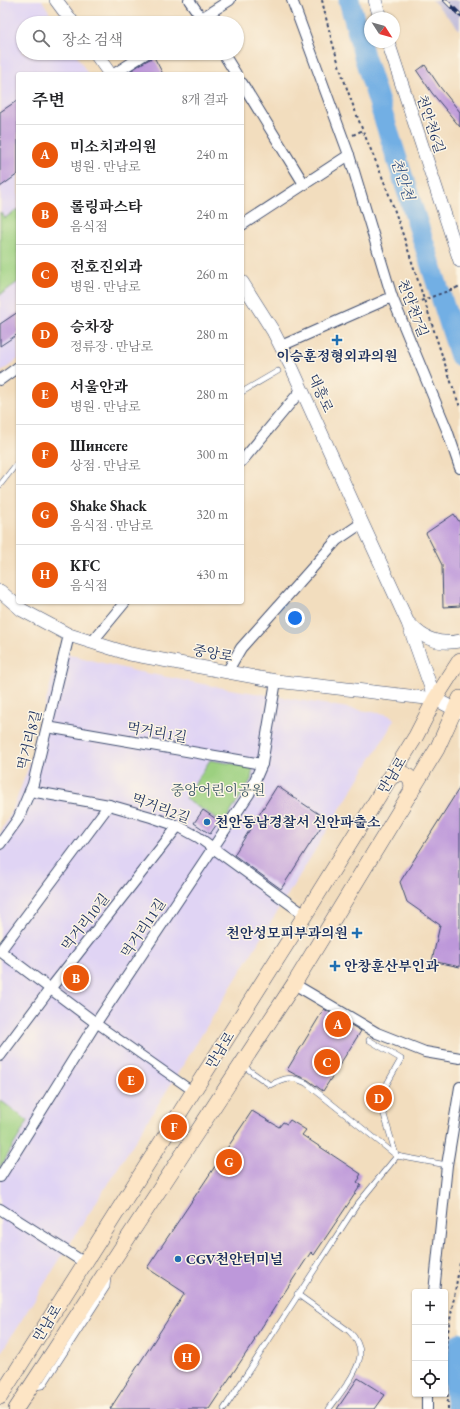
<!DOCTYPE html>
<html lang="ko">
<head>
<meta charset="utf-8">
<style>
	:root { --surface:#fff; --page:#f2f2f2; --text:#202124; --muted:#757577; --line:#e0e0e0; --accent:#ea580c }
	body { margin:0; font-family:"EB Garamond","Noto Serif KR",serif; background:var(--page); color:var(--text) }
	.controls { position:absolute; right:12px; bottom:12px; display:grid; overflow:hidden; border-radius:4px; box-shadow:0 1px 3px #0004 }
	.controls button { width:36px; height:36px; display:grid; place-items:center; padding:0; border:0; border-bottom:1px solid var(--line); background:var(--surface); color:var(--text); font:20px sans-serif }
	.compass { position:absolute; left:364px; top:12px; width:36px; height:36px; border-radius:50%; background:var(--surface); box-shadow:0 1px 3px #0004; rotate:126deg }
	.you { position:absolute; left:295px; top:618px; width:14px; height:14px; margin:-10px; border:3px solid #fff; border-radius:50%; background:#1a73e8; box-shadow:0 0 0 6px #1a73e833 }
	.badge { display:grid; place-items:center; width:26px; height:26px; border-radius:50%; background:var(--accent); color:#fff; font-size:13px; font-weight:700 }
	.pin { position:absolute; translate:-50% -50%; border:2px solid #fff; box-shadow:0 1px 4px #0006 }
	.list { margin:0; padding:0; list-style:none }
	h2 { display:flex; justify-content:space-between; align-items:center; height:52px; margin:0; padding:0 16px; font-size:17px }
	h2 small { font-size:13px; font-weight:400; color:var(--muted) }
	.list li { display:grid; grid-template-columns:26px 1fr auto; gap:12px; align-items:center; box-sizing:border-box; height:60px; padding:0 16px; border-top:1px solid var(--line) }
	.list b { display:block; font-size:15px; white-space:nowrap }
	.list p { margin:0; font-size:13px; white-space:nowrap; color:var(--muted) }
	.list em { font-size:13px; font-style:normal; color:var(--muted) }
	.icon { flex:none; width:22px; height:22px; fill:none; stroke:currentColor; stroke-width:2; stroke-linecap:round; stroke-linejoin:round }
	.map { position:relative; flex:none; width:460px; height:1409px; overflow:hidden }
	.search { position:absolute; background:var(--surface); box-shadow:0 1px 3px #0004; left:16px; top:16px; width:228px; height:44px; display:flex; align-items:center; gap:10px; box-sizing:border-box; padding:0 14px; border-radius:22px; color:var(--muted); font-size:15px }
	.panel { position:absolute; background:var(--surface); box-shadow:0 1px 3px #0004; left:16px; top:72px; width:228px; height:532px; border-radius:4px }
	.map>svg:first-child { display:block }
</style>
</head>
<body>
<div class="map">
<svg width="460" height="1409" viewBox="0 0 460 1409">
	<rect width="100%" height="100%" fill="#fcf5e5"/>
	<filter id="ink" filterUnits="userSpaceOnUse"><feTurbulence type="fractalNoise" baseFrequency=".025" numOctaves="2"/><feDisplacementMap in="SourceGraphic" scale="8" xChannelSelector="R" yChannelSelector="G"/><feConvolveMatrix kernelMatrix="1 2 1 2 8 2 1 2 1" color-interpolation-filters="sRGB"/></filter>
	<filter id="wash" filterUnits="userSpaceOnUse"><feTurbulence type="fractalNoise" baseFrequency=".012" numOctaves="4" result="noise"/><feDisplacementMap in="SourceGraphic" scale="16" xChannelSelector="R" yChannelSelector="G"/><feGaussianBlur stdDeviation="0.9" result="paint"/><feColorMatrix in="noise" values="0 0 0 0 0 0 0 0 0 0 0 0 0 0 0 0 0 1.4 0 .05"/><feComposite in="paint" operator="in"/></filter>
	<g filter="url(#wash)">
		<rect width="100%" height="100%" fill="#f2ddbe"/>
		<g fill="#e0d4f4">
			<polygon points="1,0 42,0 56,23 23,23 23,53 75,53 88,74 18,74 18,359 0,373"/>
			<polygon points="59,652 135,671 224,688 385,714 391,716 394,719 393,723 188,1057 0,1354 0,834 13,809 29,766"/>
		</g>
		<polygon fill="#c4c0db" points="432,0 460,0 460,30"/>
		<g fill="#9cd080" stroke="#5c806f">
			<polygon points="18,209 18,282 0,295 0,212 5,218"/>
			<polygon points="210,760 253,767 251,780 224,823 185,799"/>
			<polygon points="0,1100 28,1121 0,1168"/>
		</g>
		<g fill="none" stroke-linecap="round" stroke-linejoin="round">
			<g stroke="#72afe4" stroke-width="21">
				<polyline points="349,0 364,56 460,356"/>
				<polyline points="457,1409 454,1382 460,1343"/>
			</g>
		</g>
		<g id="blocks">
			<g fill="#bd98da">
				<polygon points="154,57 163,74 126,74 144,62"/>
				<polygon points="425,65 440,87 460,112 460,127 432,93 417,71"/>
				<polygon points="18,100 18,174 0,187 0,112"/>
				<polygon points="18,312 18,334 0,346 0,324"/>
				<polygon points="454,514 460,523 460,606 443,607 442,565 426,533"/>
				<polygon points="277,786 326,819 281,889 234,855"/>
				<polygon points="460,787 460,967 432,961 440,925 407,902 400,882"/>
				<polygon points="203,810 219,821 210,834 194,823"/>
				<polygon points="324,1009 361,1031 323,1091 308,1080 296,1075 287,1070"/>
				<polygon points="252,1111 279,1127 283,1122 287,1124 290,1120 306,1130 302,1135 361,1174 359,1177 360,1178 357,1182 361,1185 314,1255 311,1252 254,1339 255,1340 209,1409 110,1409 185,1293 147,1268"/>
				<polygon points="358,1378 385,1395 375,1409 337,1409"/>
			</g>
		</g>
	</g>
	<g filter="url(#ink)">
		<use href="#blocks" fill-opacity="0" stroke="#3b496c" stroke-width="1"/>
		<g fill="none" stroke-linecap="round" stroke-linejoin="round">
			<defs>
				<g id="service">
					<polyline points="242,392 278,371"/>
					<polyline points="0,485 18,462"/>
					<polyline points="369,1040 401,1059 379,1098 396,1155"/>
					<path d="M242 1065 270 1085C286 1077 290 1076 306 1083L397 1156 447 1165"/>
					<path d="M297 1294 349 1331C355 1337 360 1345 360 1354 360 1370 339 1395 329 1409"/>
					<polyline points="34,1387 43,1386 107,1287 108,1277"/>
					<polyline points="224,1409 356,1206 397,1156"/>
				</g>
				<polyline id="pedestrian" points="96,1023 194,1092"/>
				<g id="minor">
					<polyline points="189,0 205,23"/>
					<polyline points="292,0 349,155 392,297 447,430 460,468"/>
					<polyline points="194,23 230,0"/>
					<polyline points="223,53 236,74"/>
					<polyline points="114,74 147,53"/>
					<polyline points="242,83 304,184"/>
					<polyline points="242,225 349,155"/>
					<polyline points="281,346 392,297"/>
					<polyline points="0,380 18,367"/>
					<polyline points="242,461 302,389"/>
					<polyline points="92,642 125,602"/>
					<polyline points="227,672 241,648 337,540 362,523"/>
					<polyline points="47,727 262,764"/>
					<polyline points="30,791 109,805 151,817 178,826 198,837 305,915"/>
					<polyline points="0,844 18,819 33,784 69,635"/>
					<polyline points="0,951 109,805"/>
					<polyline points="0,951 96,1023"/>
					<polyline points="294,984 377,1033 425,1052 460,1058"/>
					<polyline points="0,1056 50,989 178,826"/>
					<polyline points="0,1177 96,1023 249,794 262,764 276,681"/>
					<polyline points="0,1209 85,1263"/>
					<polyline points="434,1292 447,1165 460,1087"/>
					<polyline points="427,1409 427,1394"/>
				</g>
				<g id="tertiary">
					<polyline points="56,0 73,23"/>
					<polyline points="375,0 380,18"/>
					<polyline points="388,42 460,261"/>
					<polyline points="95,53 110,74"/>
					<polyline points="242,282 273,331 292,368 362,523 408,623 435,699"/>
					<polyline points="0,591 22,610 69,635 130,654 276,681 435,699 460,712"/>
					<path d="M410 624C424 640 440 645 460 641"/>
				</g>
				<g id="secondary">
					<path d="M388 780C402 767 415 775 411 793"/>
					<polyline points="0,1397 305,915 416,736 435,699 460,660"/>
					<polyline points="16,1409 294,984 437,749 460,698"/>
				</g>
			</defs>
			<use href="#service" stroke="#3b496c" stroke-width="6"/>
			<use href="#pedestrian" stroke="#3b496c" stroke-width="10"/>
			<use href="#minor" stroke="#3b496c" stroke-width="12"/>
			<use href="#tertiary" stroke="#3b496c" stroke-width="14"/>
			<use href="#secondary" stroke="#3b496c" stroke-width="16"/>
			<g stroke="#3b496c" stroke-width="2" stroke-dasharray="3 3" stroke-linecap="butt">
				<path d="M322 0C330 38 342 77 356 113 366 140 378 165 388 192 414 263 434 336 460 407"/>
				<polyline points="353,135 363,130"/>
				<polyline points="456,288 460,286"/>
				<polyline points="448,1409 446,1343 460,1263"/>
			</g>
			<use href="#service" stroke="#fff" stroke-width="5"/>
			<use href="#pedestrian" stroke="#fff" stroke-width="8"/>
			<use href="#minor" stroke="#fff" stroke-width="10"/>
			<use href="#tertiary" stroke="#fff" stroke-width="13"/>
			<use href="#secondary" stroke="#fde5c5" stroke-width="15"/>
			<defs>
				<polyline id="rail" points="445,0 460,15"/>
			</defs>
			<use href="#rail" stroke="#1b2f5e" stroke-width="4.5"/>
			<use href="#rail" stroke="#fcf5e5" stroke-width="3" stroke-dasharray="9" stroke-linecap="butt"/>
			<polyline stroke="#3b496c" stroke-width="2" stroke-dasharray="3 3" stroke-linecap="butt" points="404,307 456,288"/>
		</g>
	</g>
	<g fill="#1f6fb2" stroke="#fcf5e5" stroke-width="1.5">
		<path d="M335 334h4v4h4v4h-4v4h-4v-4h-4v-4h4z"/>
		<circle cx="207" cy="822" r="4"/>
		<path d="M355 927h4v4h4v4h-4v4h-4v-4h-4v-4h4z"/>
		<path d="M333 960h4v4h4v4h-4v4h-4v-4h-4v-4h4z"/>
		<circle cx="178" cy="1259" r="4"/>
	</g>
	<g text-anchor="middle" dominant-baseline="central" stroke-width="3" stroke-linejoin="round" paint-order="stroke">
		<g font-size="14" fill="#1b2f5e" stroke="#fcf5e5">
			<text transform="translate(431 124) rotate(72)">천안천6길</text>
			<text transform="translate(413 308) rotate(69)">천안천7길</text>
			<text transform="translate(321 393) rotate(66)">대흥로</text>
			<text transform="translate(213 653) rotate(10)">중앙로</text>
			<text transform="translate(157 732) rotate(10)">먹거리1길</text>
			<text transform="translate(29 740) rotate(-76)">먹거리8길</text>
			<text transform="translate(392 775) rotate(-58)">만남로</text>
			<text transform="translate(161 808) rotate(20)">먹거리2길</text>
			<text transform="translate(85 922) rotate(-52)">먹거리10길</text>
			<text transform="translate(143 928) rotate(-56)">먹거리11길</text>
			<text transform="translate(220 1050) rotate(-58)">만남로</text>
			<text transform="translate(47 1323) rotate(-58)">만남로</text>
		</g>
		<g font-size="14" font-weight="bold" fill="#1b2f5e" stroke="#fcf5e5" text-anchor="start">
			<text x="337" y="356" text-anchor="middle">이승훈정형외과의원</text>
			<text x="215" y="822">천안동남경찰서 신안파출소</text>
			<text x="348" y="933" text-anchor="end">천안성모피부과의원</text>
			<text x="344" y="966">안창훈산부인과</text>
			<text x="186" y="1259">CGV천안터미널</text>
		</g>
		<g font-size="14" fill="#3b5766" stroke="#fcf5e5">
			<text x="218" y="790">중앙어린이공원</text>
		</g>
		<g font-size="15" font-style="italic" fill="#355586" stroke="#fcf5e5">
			<text transform="translate(403 179) rotate(72)">천안천</text>
		</g>
	</g>
</svg>
<div class="controls">
<button>+</button>
<button>−</button>
<button><svg class="icon" aria-label="locate" viewBox="0 0 24 24"><circle cx="12" cy="12" r="6"/><path d="M12 2v4M12 18v4M2 12h4M18 12h4"/></svg></button>
</div>
<svg class="compass" viewBox="-18 -18 36 36"><path d="M0-13l5 13h-10z" fill="#e53935"/><path d="M0 13l5-13h-10z" fill="#757577"/></svg>
<div class="you"></div>
<div class="pin badge" style="left:338px;top:1024px">A</div>
<div class="pin badge" style="left:76px;top:978px">B</div>
<div class="pin badge" style="left:327px;top:1062px">C</div>
<div class="pin badge" style="left:379px;top:1098px">D</div>
<div class="pin badge" style="left:131px;top:1080px">E</div>
<div class="pin badge" style="left:174px;top:1127px">F</div>
<div class="pin badge" style="left:229px;top:1162px">G</div>
<div class="pin badge" style="left:187px;top:1357px">H</div>
<div class="search"><svg class="icon" aria-label="search" viewBox="0 0 24 24"><circle cx="10" cy="10" r="6"/><path d="M15 15l6 6"/></svg>장소 검색</div>
<section class="panel">
<h2>주변<small>8개 결과</small></h2>
<ul class="list">
<li><span class="badge">A</span><div><b>미소치과의원</b><p>병원 · 만남로</p></div><em>240 m</em></li>
<li><span class="badge">B</span><div><b>롤링파스타</b><p>음식점</p></div><em>240 m</em></li>
<li><span class="badge">C</span><div><b>전호진외과</b><p>병원 · 만남로</p></div><em>260 m</em></li>
<li><span class="badge">D</span><div><b>승차장</b><p>정류장 · 만남로</p></div><em>280 m</em></li>
<li><span class="badge">E</span><div><b>서울안과</b><p>병원 · 만남로</p></div><em>280 m</em></li>
<li><span class="badge">F</span><div><b>Шинсеге</b><p>상점 · 만남로</p></div><em>300 m</em></li>
<li><span class="badge">G</span><div><b>Shake Shack</b><p>음식점 · 만남로</p></div><em>320 m</em></li>
<li><span class="badge">H</span><div><b>KFC</b><p>음식점</p></div><em>430 m</em></li>
</ul>
</section>
</div>
</body>
</html>
